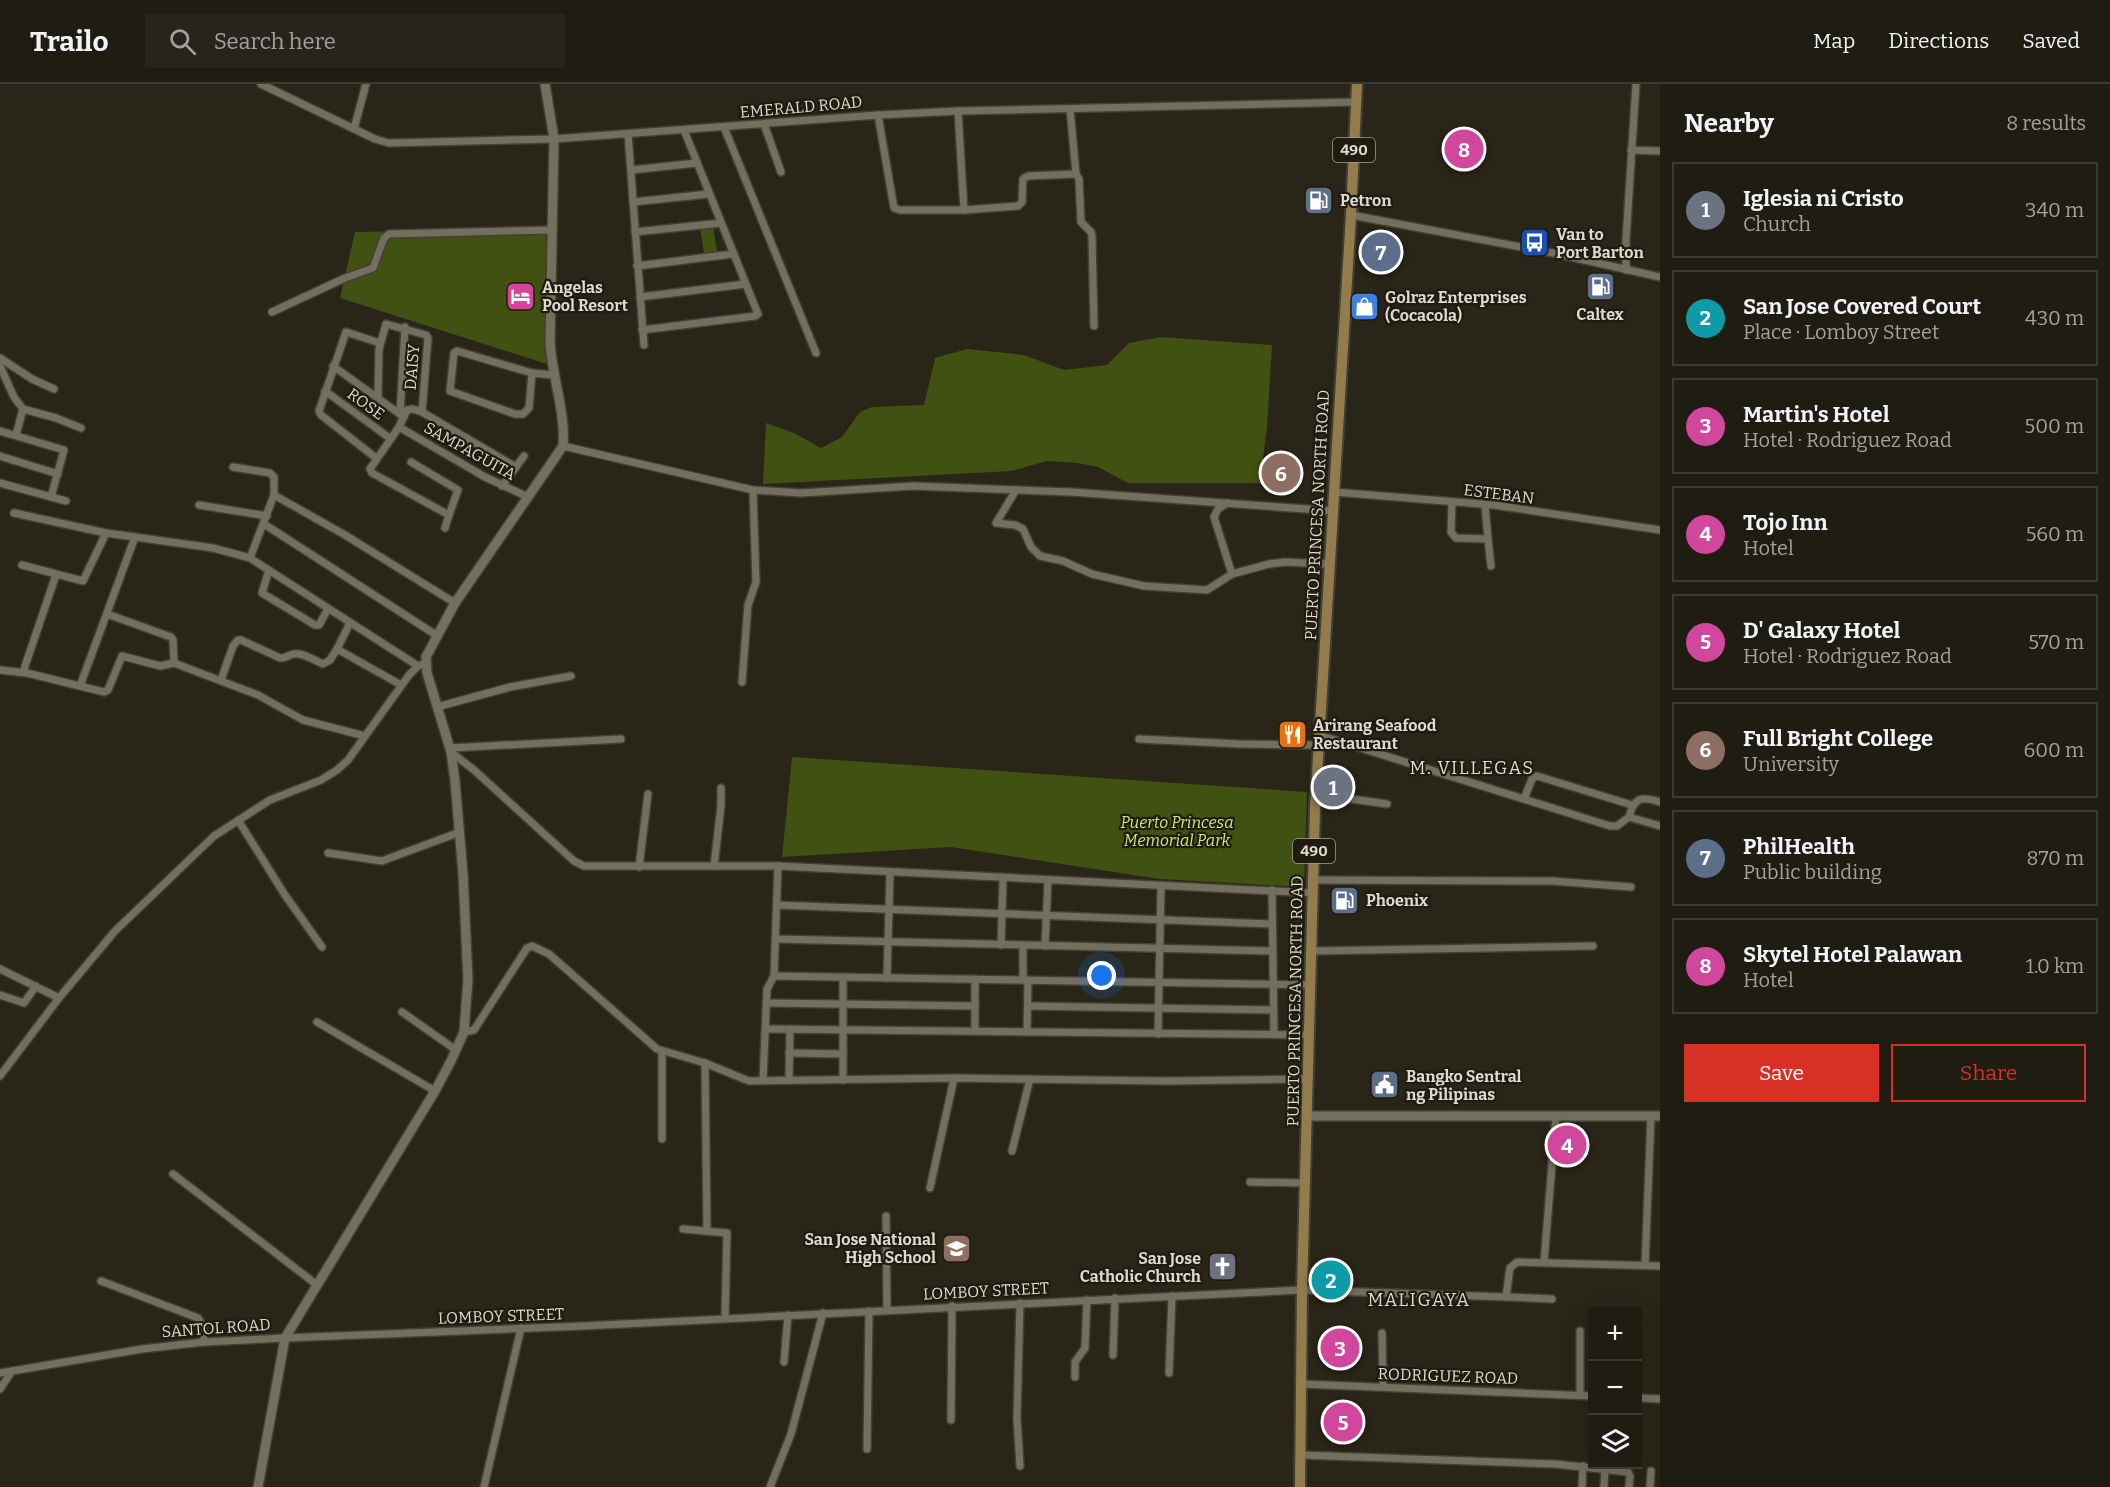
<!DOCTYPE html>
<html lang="en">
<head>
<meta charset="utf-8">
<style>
	:root { --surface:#1f1c12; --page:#27251b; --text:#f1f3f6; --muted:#a1a19f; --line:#3c3a32; --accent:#d93025 }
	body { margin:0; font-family:Bitter,serif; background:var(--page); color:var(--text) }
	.controls { position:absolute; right:18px; bottom:18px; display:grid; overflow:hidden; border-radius:0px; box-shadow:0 6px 24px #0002 }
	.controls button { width:54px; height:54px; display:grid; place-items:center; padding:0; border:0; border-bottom:2px solid var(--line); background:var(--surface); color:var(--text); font:30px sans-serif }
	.you { position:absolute; left:1102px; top:892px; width:21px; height:21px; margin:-15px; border:4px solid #fff; border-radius:50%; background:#1a73e8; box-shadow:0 0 0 9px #1a73e833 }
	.badge { display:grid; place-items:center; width:39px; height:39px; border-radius:50%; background:var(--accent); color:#fff; font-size:20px; font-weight:700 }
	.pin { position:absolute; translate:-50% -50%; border:3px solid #fff; box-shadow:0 2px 6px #0006 }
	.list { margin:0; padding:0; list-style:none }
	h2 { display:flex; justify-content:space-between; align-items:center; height:78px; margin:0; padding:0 24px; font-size:26px }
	h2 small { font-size:20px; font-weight:400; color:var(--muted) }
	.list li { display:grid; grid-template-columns:39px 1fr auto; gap:18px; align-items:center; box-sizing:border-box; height:96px; margin:0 12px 12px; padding:0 12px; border:2px solid var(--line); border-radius:0px }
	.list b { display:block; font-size:22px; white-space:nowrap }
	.list p { margin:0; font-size:20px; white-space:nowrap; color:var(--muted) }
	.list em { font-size:20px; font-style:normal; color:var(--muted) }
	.actions { display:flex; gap:12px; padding:18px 24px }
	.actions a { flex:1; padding:14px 0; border:2px solid var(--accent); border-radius:0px; text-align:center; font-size:21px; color:var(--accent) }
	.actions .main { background:var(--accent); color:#fff }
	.icon { flex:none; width:33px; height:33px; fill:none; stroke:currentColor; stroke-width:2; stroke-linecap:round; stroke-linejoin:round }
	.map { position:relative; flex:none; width:1660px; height:1403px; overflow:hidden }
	header { display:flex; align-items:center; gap:36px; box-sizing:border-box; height:84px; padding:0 30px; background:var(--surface); border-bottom:2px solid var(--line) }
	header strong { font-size:28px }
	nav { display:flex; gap:33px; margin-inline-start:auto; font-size:21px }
	.search { width:420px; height:54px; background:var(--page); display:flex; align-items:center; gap:15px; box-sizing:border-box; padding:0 21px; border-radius:0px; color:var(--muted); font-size:22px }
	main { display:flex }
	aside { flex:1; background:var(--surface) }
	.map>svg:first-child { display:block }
</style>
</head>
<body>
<header>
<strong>Trailo</strong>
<div class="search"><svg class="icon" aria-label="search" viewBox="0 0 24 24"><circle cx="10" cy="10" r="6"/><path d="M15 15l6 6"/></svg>Search here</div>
<nav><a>Map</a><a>Directions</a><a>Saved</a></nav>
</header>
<main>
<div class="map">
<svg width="1660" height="1403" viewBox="0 0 1660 1403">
	<rect width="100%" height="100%" fill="#292518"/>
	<g fill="#415111">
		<polygon points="713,142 717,167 704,169 700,144"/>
		<polygon points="451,146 547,146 545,212 547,280 340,214 355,148"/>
		<polygon points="1161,253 1272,261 1267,343 1260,399 1128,399 1098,383 1078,379 1047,377 1012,387 763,400 766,339 794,349 821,364 842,353 860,328 872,323 924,321 935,274 967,265 1024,271 1064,286 1107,281 1129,259"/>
		<polygon points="792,673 1307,708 1304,803 1160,795 951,763 782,773"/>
	</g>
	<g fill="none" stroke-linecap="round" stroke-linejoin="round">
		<defs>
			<g id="street">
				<polyline points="261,0 375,55 389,59 554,55 878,31 958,27 1356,18"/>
				<polyline points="958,27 964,126"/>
				<polyline points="878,31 894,124 900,126 964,126 1018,122 1022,118 1023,95 1028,92 1076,90 1070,25"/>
				<polyline points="764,40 781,88"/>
				<polyline points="724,43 816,269"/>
				<polyline points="354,45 366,0"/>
				<polyline points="628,50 644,261"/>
				<polyline points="1631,66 1660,67"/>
				<polyline points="631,86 697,79"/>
				<polyline points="1076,90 1079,95 1081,138 1091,148 1092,152 1094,242"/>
				<polyline points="633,118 709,110"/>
				<polyline points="1351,131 1558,170 1660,193"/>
				<polyline points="635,148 721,139"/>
				<polyline points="637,182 733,170"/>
				<polyline points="1626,186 1626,156 1636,0"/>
				<polyline points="640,213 746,200"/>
				<polyline points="272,228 345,194 373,184 384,154 389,150 552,146"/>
				<polyline points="642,246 755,232 758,230 684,46"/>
				<polyline points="0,274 32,295 54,305"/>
				<polyline points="0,282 14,313 23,325 56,334 81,344"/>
				<polyline points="333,282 404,333"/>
				<polyline points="532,289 529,324 523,330 515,330 450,307 454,269 457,267 532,289 553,291"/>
				<polyline points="325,307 391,355"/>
				<polyline points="378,313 379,265 386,240 426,251 428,254 422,328 516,383"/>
				<polyline points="422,328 413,325 407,326 399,343 370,385 372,389 449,431 445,444"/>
				<polyline points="400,330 405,243"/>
				<polyline points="399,343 485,393 528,413"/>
				<polyline points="0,347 64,366 51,413"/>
				<polyline points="16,351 23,325"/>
				<polyline points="563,362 753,406 801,409 913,402 1071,408 1334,427"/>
				<polyline points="0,372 58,390"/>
				<polyline points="376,374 321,331 319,327 346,248 380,259"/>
				<polyline points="411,378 458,406 449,431"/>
				<polyline points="233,383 270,389 274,393 274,411 250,474"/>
				<polyline points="0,399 66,417"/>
				<polyline points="502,402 524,372"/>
				<polyline points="1016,406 996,439 1015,441 1023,445 1031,463 1040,472 1063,477 1092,490 1144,502 1207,506 1232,490 1269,480 1285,478 1330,480"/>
				<polyline points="1334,408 1494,421 1660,446"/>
				<polyline points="274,411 345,451 455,519"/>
				<polyline points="1452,418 1451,448 1456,454 1488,455 1485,421"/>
				<polyline points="1227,419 1218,425 1214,433 1232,490"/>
				<polyline points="199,421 267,432"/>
				<polyline points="14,429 106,449 135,453"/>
				<polyline points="264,440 436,551"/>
				<polyline points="1488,455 1491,482"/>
				<polyline points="22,481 83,497 106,449"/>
				<polyline points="269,486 262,509 315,541 319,541 328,525"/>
				<polyline points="56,491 25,582 24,587 27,589 104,608 108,606 122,572 160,582 174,579 258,611 303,636 365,652"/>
				<polyline points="107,530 171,553 173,556 174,579"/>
				<polyline points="350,539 337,565 401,601"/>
				<polyline points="0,586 26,589"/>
				<path d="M221 596 233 562 238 556H241L280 574C287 574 288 571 294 570 302 568 316 577 323 580L330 576 337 565"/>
				<polyline points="742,598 748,521 756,498 753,406"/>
				<polyline points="80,602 135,453 213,464 250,474 418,582"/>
				<polyline points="437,623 510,603 571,592"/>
				<polyline points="1319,651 1610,742 1617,742 1629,733 1660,742"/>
				<polyline points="1139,655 1240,660 1319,661"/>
				<polyline points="450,664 621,655"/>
				<polyline points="451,668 474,686 574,777 584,782 778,782 1313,809"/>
				<polyline points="1316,710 1387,720"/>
				<polyline points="1524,715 1532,695 1537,692 1632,721"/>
				<path d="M1629 733C1634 713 1642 712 1660 718"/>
				<polyline points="238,736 285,811 322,863"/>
				<polyline points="328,769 382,777 460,748"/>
				<polyline points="714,782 721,722 721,704"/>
				<polyline points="639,783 648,710"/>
				<polyline points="1313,796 1552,797 1631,803"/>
				<polyline points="1272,806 1274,950"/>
				<polyline points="777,821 1271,840"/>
				<polyline points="776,855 1271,867"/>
				<polyline points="1001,861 1003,795"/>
				<polyline points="1045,862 1048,797"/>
				<polyline points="1312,867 1593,862"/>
				<polyline points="0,885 59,914"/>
				<polyline points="774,892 1311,901"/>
				<polyline points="843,893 843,996"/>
				<polyline points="887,894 890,789"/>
				<polyline points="1023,896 1023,862"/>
				<polyline points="0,911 24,919 36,902"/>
				<polyline points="767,919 975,922"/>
				<polyline points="1028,922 1272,926"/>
				<polyline points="402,928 456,966"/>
				<polyline points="317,938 435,1007"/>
				<polyline points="766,945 1309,951"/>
				<polyline points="975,947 975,895"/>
				<polyline points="464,948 474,946 527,864 532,862 549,870 657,965 705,979 749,997 954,994 1166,997 1308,995"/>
				<polyline points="1027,948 1028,896"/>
				<polyline points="1158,950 1161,802"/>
				<polyline points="662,967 662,1055"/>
				<polyline points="789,969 843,970"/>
				<polyline points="705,979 707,1146"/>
				<polyline points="0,992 59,914 115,847 214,752 270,716 321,696 337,686 348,676 409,591 418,582 426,579"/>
				<polyline points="763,996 767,905 774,892 778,782"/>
				<polyline points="789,996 790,945"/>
				<polyline points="1012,1067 1030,995"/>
				<polyline points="173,1090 317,1201"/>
				<polyline points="1250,1098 1306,1099"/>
				<polyline points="930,1104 954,994"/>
				<polyline points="886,1132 887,1226"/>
				<polyline points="683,1145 727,1149 725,1234"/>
				<polyline points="1544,1178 1556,1032"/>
				<polyline points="1645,1181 1651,1032"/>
				<polyline points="101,1197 198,1234 203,1242 204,1258"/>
				<polyline points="1506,1213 1552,1215"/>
				<polyline points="1020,1219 1017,1334 1020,1382"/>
				<polyline points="1580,1247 1580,1311"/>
				<polyline points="1382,1249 1383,1303"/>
				<polyline points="1113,1271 1115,1214"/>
				<polyline points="784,1278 788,1231"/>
				<polyline points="0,1289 142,1265 204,1258 285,1254 583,1242 1302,1206 1506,1213 1510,1184 1517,1178 1660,1182"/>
				<polyline points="1169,1289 1172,1212"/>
				<polyline points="1075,1293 1075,1278 1085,1264 1087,1216"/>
				<polyline points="1302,1300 1592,1312"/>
				<polyline points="0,1305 12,1287"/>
				<polyline points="1638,1314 1660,1315"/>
				<polyline points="951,1336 952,1222"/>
				<polyline points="867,1365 869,1227"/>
				<polyline points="1301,1371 1555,1380 1628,1388 1630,1392 1629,1403"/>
				<polyline points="484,1403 521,1244"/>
				<polyline points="770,1403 791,1350 823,1229"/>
				<polyline points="1582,1403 1583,1382"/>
				<polyline points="1604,1403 1605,1384"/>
				<polyline points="1650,1403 1651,1387"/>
			</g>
			<g id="secondary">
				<polyline points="1308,1032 1660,1032"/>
				<path d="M258 1403 285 1254 435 1007 451 977 464 948 468 896 463 790 455 697 451 668 427 589 426 573 455 519 563 362C566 330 552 292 550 258L554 55 545 0"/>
			</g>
			<polyline id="primary" points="1300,1403 1302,1206 1315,724 1351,131 1357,0"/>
		</defs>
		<use href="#street" stroke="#423f35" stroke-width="10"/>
		<use href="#secondary" stroke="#423f35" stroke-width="12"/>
		<use href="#primary" stroke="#423f35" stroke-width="14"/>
		<use href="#street" stroke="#736f5f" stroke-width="7"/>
		<use href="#secondary" stroke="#736f5f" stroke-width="9"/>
		<use href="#primary" stroke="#937c4c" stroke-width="10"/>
	</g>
	<defs>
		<symbol id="fuel-square" viewBox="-11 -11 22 22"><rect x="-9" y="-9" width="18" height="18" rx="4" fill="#5c6f8a" stroke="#1f1b0e"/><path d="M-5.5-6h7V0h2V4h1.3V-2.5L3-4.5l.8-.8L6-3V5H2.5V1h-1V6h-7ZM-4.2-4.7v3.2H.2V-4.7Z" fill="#fff"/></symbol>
		<symbol id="bus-square" viewBox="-11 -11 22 22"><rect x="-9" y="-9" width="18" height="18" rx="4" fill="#1a4fb4" stroke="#1f1b0e"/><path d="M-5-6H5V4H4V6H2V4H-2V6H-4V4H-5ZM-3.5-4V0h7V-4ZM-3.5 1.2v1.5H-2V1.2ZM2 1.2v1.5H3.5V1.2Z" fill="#fff"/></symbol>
		<symbol id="hotel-square" viewBox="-11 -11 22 22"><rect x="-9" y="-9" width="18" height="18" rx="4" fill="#d1479c" stroke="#1f1b0e"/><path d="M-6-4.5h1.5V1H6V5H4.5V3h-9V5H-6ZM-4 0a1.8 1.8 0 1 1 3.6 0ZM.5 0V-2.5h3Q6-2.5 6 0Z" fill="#fff"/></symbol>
		<symbol id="shop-square" viewBox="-11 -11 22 22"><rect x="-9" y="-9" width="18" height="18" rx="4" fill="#3f7fe0" stroke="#1f1b0e"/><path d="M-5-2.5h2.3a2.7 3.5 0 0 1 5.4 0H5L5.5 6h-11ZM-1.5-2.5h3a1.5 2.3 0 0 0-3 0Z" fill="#fff"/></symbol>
		<symbol id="restaurant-square" viewBox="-11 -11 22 22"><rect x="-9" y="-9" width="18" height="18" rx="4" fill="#e8710a" stroke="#1f1b0e"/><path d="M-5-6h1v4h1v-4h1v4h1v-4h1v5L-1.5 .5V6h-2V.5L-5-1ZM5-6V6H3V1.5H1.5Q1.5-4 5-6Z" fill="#fff"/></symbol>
		<symbol id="civic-square" viewBox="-11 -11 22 22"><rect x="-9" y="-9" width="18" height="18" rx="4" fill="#5c6f8a" stroke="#1f1b0e"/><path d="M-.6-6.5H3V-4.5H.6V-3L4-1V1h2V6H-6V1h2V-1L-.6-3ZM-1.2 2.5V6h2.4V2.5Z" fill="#fff"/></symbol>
		<symbol id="school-square" viewBox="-11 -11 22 22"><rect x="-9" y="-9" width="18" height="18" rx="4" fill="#8d6e63" stroke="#1f1b0e"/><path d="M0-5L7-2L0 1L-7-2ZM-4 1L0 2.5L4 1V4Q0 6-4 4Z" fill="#fff"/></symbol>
		<symbol id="church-square" viewBox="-11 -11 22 22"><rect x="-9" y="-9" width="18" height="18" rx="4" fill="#6b7280" stroke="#1f1b0e"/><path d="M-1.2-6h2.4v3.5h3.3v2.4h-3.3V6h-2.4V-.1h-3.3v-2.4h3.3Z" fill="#fff"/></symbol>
	</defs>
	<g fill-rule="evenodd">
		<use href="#fuel-square" x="1302" y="100" width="33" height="33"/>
		<use href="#bus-square" x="1518" y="142" width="33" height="33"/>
		<use href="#fuel-square" x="1584" y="186" width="33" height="33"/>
		<use href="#hotel-square" x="504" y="196" width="33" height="33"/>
		<use href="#shop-square" x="1348" y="206" width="33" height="33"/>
		<use href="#restaurant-square" x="1276" y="634" width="33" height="33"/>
		<use href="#fuel-square" x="1328" y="800" width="33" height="33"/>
		<use href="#civic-square" x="1368" y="984" width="33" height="33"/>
		<use href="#school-square" x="940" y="1148" width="33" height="33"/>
		<use href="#church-square" x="1206" y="1166" width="33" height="33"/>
	</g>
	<g text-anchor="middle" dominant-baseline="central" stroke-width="4.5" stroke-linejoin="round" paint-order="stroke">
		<g fill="#1f1b0e" stroke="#a3a197" stroke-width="1.5">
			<rect x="1333" y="54" width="42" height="24" rx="4.5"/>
			<rect x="1293" y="755" width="42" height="24" rx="4.5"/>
		</g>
		<g font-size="15" font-weight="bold" fill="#dcdad2">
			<text x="1354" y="66">490</text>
			<text x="1314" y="767">490</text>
		</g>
		<g font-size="16" fill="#dcdad2" stroke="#1f1b0e">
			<text transform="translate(801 23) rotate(-5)">EMERALD ROAD</text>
			<text transform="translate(412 283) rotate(-85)">DAISY</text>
			<text transform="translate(366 320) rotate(36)">ROSE</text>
			<text transform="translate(470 367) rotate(29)">SAMPAGUITA</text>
			<text transform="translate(1499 410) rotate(7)">ESTEBAN</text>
			<text transform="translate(1317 431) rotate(-87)">PUERTO PRINCESA NORTH ROAD</text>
			<text transform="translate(1295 917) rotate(-89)">PUERTO PRINCESA NORTH ROAD</text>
			<text transform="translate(986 1207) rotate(-3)">LOMBOY STREET</text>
			<text transform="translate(501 1232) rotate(-2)">LOMBOY STREET</text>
			<text transform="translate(216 1244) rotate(-4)">SANTOL ROAD</text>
			<text transform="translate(1448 1292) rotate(2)">RODRIGUEZ ROAD</text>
		</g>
		<g font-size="16" font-weight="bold" fill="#dcdad2" stroke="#1f1b0e" text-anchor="start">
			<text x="1340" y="116">Petron</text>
			<text x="1556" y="150">Van to<tspan x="1556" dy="18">Port Barton</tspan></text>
			<text x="542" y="203">Angelas<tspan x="542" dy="18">Pool Resort</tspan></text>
			<text x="1385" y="213">Golraz Enterprises<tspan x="1385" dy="18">(Cocacola)</tspan></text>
			<text x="1600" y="230" text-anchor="middle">Caltex</text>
			<text x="1313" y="641">Arirang Seafood<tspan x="1313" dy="18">Restaurant</tspan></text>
			<text x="1366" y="816">Phoenix</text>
			<text x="1406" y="992">Bangko Sentral<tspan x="1406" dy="18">ng Pilipinas</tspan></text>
			<text x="936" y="1155" text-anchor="end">San Jose National<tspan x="936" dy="18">High School</tspan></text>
			<text x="1201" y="1174" text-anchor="end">San Jose<tspan x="1201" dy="18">Catholic Church</tspan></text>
		</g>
		<g font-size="16" font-style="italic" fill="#c8eb76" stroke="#1f1b0e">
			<text x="1177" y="738">Puerto Princesa<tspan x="1177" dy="18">Memorial Park</tspan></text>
		</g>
		<g font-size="18" letter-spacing="1.5" fill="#dcdad2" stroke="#1f1b0e">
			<text x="1472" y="684">M. VILLEGAS</text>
			<text x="1419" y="1216">MALIGAYA</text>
		</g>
	</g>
</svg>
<div class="controls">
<button>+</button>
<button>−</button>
<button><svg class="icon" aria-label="layers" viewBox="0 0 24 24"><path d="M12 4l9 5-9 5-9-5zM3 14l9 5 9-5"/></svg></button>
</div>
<div class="you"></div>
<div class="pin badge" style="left:1333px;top:703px;background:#6b7280">1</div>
<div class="pin badge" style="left:1331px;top:1196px;background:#0f9aa8">2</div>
<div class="pin badge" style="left:1340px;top:1264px;background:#d1479c">3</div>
<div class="pin badge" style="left:1567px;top:1061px;background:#d1479c">4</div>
<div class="pin badge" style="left:1343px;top:1338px;background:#d1479c">5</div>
<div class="pin badge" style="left:1281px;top:389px;background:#8d6e63">6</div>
<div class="pin badge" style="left:1381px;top:168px;background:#5c6f8a">7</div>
<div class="pin badge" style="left:1464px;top:65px;background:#d1479c">8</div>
</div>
<aside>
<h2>Nearby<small>8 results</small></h2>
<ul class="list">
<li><span class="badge" style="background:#6b7280">1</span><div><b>Iglesia ni Cristo</b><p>Church</p></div><em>340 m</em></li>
<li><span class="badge" style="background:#0f9aa8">2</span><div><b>San Jose Covered Court</b><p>Place · Lomboy Street</p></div><em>430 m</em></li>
<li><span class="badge" style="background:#d1479c">3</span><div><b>Martin's Hotel</b><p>Hotel · Rodriguez Road</p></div><em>500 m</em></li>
<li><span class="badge" style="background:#d1479c">4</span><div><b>Tojo Inn</b><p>Hotel</p></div><em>560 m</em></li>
<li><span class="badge" style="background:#d1479c">5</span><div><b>D' Galaxy Hotel</b><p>Hotel · Rodriguez Road</p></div><em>570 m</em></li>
<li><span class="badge" style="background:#8d6e63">6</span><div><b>Full Bright College</b><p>University</p></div><em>600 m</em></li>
<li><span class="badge" style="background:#5c6f8a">7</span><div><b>PhilHealth</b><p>Public building</p></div><em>870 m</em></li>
<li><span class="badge" style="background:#d1479c">8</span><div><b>Skytel Hotel Palawan</b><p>Hotel</p></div><em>1.0 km</em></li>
</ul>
<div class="actions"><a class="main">Save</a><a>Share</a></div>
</aside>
</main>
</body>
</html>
